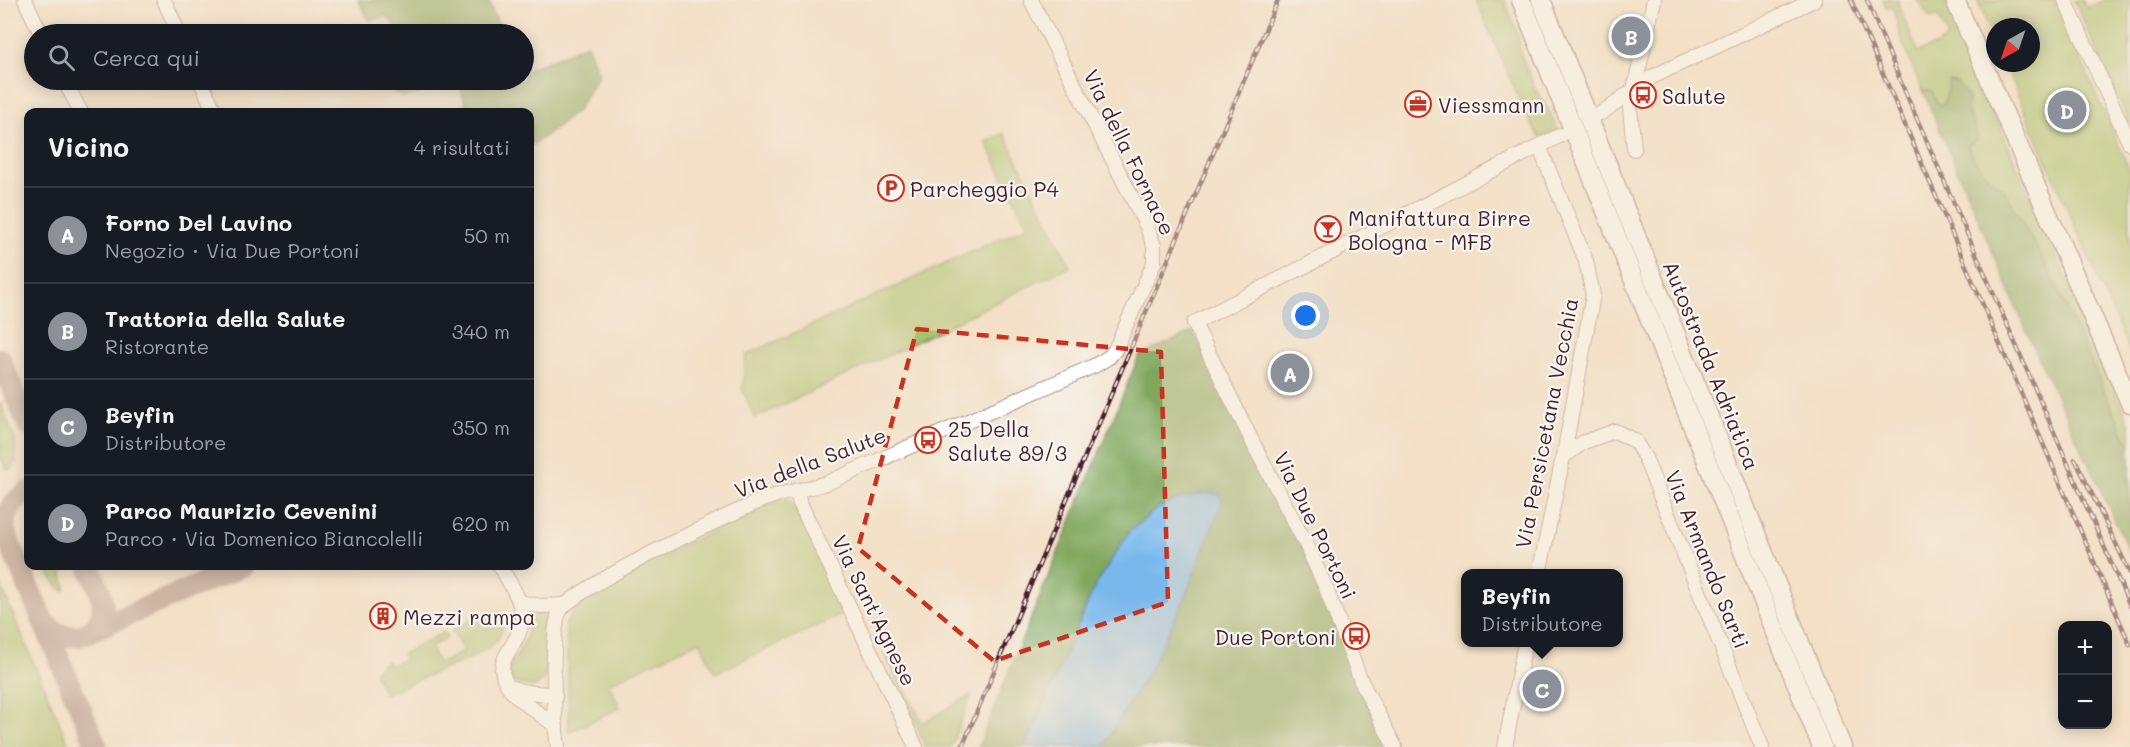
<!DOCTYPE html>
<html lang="it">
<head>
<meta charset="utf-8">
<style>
	:root { --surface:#171b24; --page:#242831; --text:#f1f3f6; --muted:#9ea1a6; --line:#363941; --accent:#8c9099 }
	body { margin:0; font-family:Mali,sans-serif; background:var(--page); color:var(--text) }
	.controls { position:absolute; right:18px; bottom:18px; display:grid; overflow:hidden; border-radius:12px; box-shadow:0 3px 15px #0003 }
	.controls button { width:54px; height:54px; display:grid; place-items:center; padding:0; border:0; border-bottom:2px solid var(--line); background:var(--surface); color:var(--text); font:30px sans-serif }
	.compass { position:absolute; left:1986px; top:18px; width:54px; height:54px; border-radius:50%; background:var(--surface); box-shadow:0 3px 15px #0003; rotate:220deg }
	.you { position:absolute; left:1306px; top:316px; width:21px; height:21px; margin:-15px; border:4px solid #fff; border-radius:50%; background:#1a73e8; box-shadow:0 0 0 9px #1a73e833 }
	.badge { display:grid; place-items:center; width:39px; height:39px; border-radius:50%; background:var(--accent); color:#fff; font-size:20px; font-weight:700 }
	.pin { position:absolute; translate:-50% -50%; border:3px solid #fff; box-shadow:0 2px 6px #0006 }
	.popup { position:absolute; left:1461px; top:569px; width:162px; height:78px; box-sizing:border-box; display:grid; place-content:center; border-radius:12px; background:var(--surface); filter:drop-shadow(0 2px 4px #0005); font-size:20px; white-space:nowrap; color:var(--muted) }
	.popup b { font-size:22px; color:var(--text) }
	.popup::after { content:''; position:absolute; left:50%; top:100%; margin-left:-12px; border:12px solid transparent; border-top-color:var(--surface) }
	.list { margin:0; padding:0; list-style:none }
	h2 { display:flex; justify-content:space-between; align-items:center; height:78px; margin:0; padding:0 24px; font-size:26px }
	h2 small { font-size:20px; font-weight:400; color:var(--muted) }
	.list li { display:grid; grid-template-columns:39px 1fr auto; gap:18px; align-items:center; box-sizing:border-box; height:96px; padding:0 24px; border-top:2px solid var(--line) }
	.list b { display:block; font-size:22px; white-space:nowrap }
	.list p { margin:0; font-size:20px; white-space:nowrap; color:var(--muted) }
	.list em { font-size:20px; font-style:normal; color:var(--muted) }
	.icon { flex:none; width:33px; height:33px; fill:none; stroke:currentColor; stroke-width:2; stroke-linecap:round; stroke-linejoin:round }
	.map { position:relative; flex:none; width:2130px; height:747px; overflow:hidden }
	.search { position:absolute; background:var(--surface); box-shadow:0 3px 15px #0003; left:24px; top:24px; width:510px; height:66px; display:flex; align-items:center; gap:15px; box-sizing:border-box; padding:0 21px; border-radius:33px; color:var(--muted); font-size:22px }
	.panel { position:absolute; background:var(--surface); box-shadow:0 3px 15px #0003; left:24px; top:108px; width:510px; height:462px; border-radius:12px }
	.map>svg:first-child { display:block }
</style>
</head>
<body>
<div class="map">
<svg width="2130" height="747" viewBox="0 0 2130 747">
	<rect width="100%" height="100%" fill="#f6f6f2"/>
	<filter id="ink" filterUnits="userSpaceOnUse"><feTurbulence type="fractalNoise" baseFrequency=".0167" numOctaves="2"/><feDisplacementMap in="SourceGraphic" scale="12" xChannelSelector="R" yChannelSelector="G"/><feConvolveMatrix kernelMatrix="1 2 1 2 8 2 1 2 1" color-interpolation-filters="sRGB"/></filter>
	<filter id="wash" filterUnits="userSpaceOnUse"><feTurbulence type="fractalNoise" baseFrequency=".008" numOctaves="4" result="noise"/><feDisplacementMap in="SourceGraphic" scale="24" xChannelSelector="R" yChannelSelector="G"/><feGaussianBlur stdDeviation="1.35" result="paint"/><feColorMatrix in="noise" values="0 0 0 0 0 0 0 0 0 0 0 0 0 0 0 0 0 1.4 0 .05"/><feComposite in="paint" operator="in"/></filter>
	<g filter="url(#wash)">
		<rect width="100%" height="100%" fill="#f3e0c6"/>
		<g fill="#a2c169" stroke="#76704a" stroke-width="1.5">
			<polygon points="1476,0 1504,0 1518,34 1521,55 1535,89 1547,107 1558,130 1540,137 1528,119"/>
			<path d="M1883 0H1899L1898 5 1918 52 1937 45 1948 37 1938 16 1930 18 1917 0H1945L2130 425V447L2050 272 2004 190 1989 178 1975 161 1967 145 1977 140C1978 125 1964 116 1968 100L1947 90 1944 104 1940 105 1926 90 1923 91 1901 39 1893 7 1886 8Z"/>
			<polygon points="1977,0 2054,0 2130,170 2130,324 2126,327 2130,335 2130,352 2004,63 2031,63 2031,27 1995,27 1995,42"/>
			<polygon points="2074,0 2081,0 2086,8 2105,0 2130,0 2130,124"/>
			<polygon points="1004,133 1070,266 891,354 755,418 742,389 746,355 1028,226 986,142"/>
			<polygon points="0,402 15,439 16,463 11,470 7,469 0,456"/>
			<polygon points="786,499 793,504 848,612 715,673 700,641 609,683 620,708 569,732 566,623 574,610 589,595 623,575 766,504"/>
			<path d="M46 566H61L66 589 63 591C54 586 51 575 46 566Z"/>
			<polygon points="0,584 70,747 0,747"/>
			<polygon points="499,611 505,619 499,638 490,647 473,657 384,694 375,674 375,670 387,661 389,666 405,659 402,654 444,632 447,638 430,647 439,664 463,652 452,630 483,614"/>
			<path d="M527 611 536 613H544C542 633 559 676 534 687L515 683C500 666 519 656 525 640 528 630 529 621 527 611Z"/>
			<polygon points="884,653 887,656 923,723 971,695 951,747 925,747 912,713"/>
		</g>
		<g fill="#81a75d" stroke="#666344" stroke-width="1.5">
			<polygon points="358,0 488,0 503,34 402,34 387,16 369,20"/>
			<polygon points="587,44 599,74 577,111 545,136 530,146 530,112 446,112 466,106 459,82 405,97 393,92 391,80 524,80 524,71"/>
			<path d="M1949 81 1956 82 1967 94C1968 102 1966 107 1968 115 1971 124 1978 130 1977 140L1967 146 1975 161 1989 178 2004 190 2050 272 2130 447V553L2033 346 1923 91H1932L1936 101 1940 105 1944 104Z"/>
			<polygon points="1193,331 1301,546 1391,747 978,747 1139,356"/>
		</g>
		<polygon fill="#78b8ec" stroke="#616c8c" stroke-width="1.5" points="1204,493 1219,494 1222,501 1185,598 1150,669 1103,747 1025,747 1095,586 1129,532 1158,508 1175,500"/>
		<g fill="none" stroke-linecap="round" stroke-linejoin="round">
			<g stroke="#9e8078" stroke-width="22">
				<polyline points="0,359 28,425"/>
				<polyline points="0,521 97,747"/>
				<path d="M4 532C5 513 12 501 28 492"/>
				<path d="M43 621C53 632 63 638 79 636L243 566"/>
				<path d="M87 633C115 615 99 589 89 566"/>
			</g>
		</g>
	</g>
	<g filter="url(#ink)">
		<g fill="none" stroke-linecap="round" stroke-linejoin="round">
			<defs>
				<g id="minor">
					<polyline points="25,0 41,34"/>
					<polyline points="164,0 179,34"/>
					<polyline points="2065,0 2130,144"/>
					<polyline points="64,80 81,112"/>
					<polyline points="200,80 215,112"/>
					<polyline points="1601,113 1652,77 1814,0"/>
					<polyline points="1539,146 1586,261 1593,295 1567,438 1539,574"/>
					<polyline points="1634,149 1630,108 1654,0"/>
					<polyline points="1563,457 1584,442 1615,431 1635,441 1645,458 1762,747"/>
					<polyline points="796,491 800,503 916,747"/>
					<path d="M500 566C508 581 522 599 522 617 522 648 487 658 510 689 522 705 542 713 556 727"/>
					<polyline points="519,602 541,606 564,605"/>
					<path d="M513 688C526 695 541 691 555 696"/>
					<path d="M558 747C554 725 550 628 560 611 573 588 736 510 768 498 788 491 809 489 829 482L1096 365 1109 357 1115 350 1154 263V246L1147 227 1031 0"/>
					<polyline points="1395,747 1361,681 1326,588 1307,546 1256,449 1194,323 1561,135"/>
					<polyline points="1505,747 1525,642"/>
				</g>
				<g id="highway">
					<polyline points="1521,0 1822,747"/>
					<polyline points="1541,0 1842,747"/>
					<polyline points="1955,0 2130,403"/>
				</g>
			</defs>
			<use href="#minor" stroke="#9e8078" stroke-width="16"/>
			<use href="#highway" stroke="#9e8078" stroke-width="21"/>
			<use href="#minor" stroke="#fff" stroke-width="14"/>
			<use href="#highway" stroke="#fff" stroke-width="18"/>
			<defs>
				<g id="rail">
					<polyline points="1851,0 2130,645"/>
					<polyline points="1867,0 1900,80 2130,606"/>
					<polyline points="2075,459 2130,573"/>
					<polyline points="962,747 1278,0"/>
				</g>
			</defs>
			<use href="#rail" stroke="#4a1f2b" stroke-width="4.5"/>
			<use href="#rail" stroke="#f6f6f2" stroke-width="2" stroke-dasharray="7" stroke-linecap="butt"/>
		</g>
	</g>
	<path d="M0 0H2130V747H0ZM917 329 1161 352 1168 602 994 661 858 548Z" fill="#f3e0c6" fill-opacity=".55" fill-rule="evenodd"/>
	<path fill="none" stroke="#c8321e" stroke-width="4.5" stroke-dasharray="12 8" stroke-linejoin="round" d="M917 329 1161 352 1168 602 994 661 858 548Z"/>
	<defs>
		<symbol id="bus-ring" viewBox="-11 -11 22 22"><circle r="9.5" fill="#f6f6f2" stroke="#c8321e" stroke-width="1.5"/><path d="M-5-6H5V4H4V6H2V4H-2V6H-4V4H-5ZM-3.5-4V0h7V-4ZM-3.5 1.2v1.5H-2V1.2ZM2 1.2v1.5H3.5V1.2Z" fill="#c8321e"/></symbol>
		<symbol id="office-ring" viewBox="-11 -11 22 22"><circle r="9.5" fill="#f6f6f2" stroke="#c8321e" stroke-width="1.5"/><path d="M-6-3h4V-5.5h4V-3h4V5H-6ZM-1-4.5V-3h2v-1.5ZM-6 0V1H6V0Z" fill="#c8321e"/></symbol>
		<symbol id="parking-ring" viewBox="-11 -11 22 22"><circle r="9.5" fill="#f6f6f2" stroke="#c8321e" stroke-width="1.5"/><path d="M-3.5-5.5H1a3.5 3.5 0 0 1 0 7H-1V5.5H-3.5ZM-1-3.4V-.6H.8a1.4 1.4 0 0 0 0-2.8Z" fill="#c8321e"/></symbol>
		<symbol id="bar-ring" viewBox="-11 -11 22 22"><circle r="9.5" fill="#f6f6f2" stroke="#c8321e" stroke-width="1.5"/><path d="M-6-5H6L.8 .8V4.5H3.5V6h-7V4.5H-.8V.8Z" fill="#c8321e"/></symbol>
		<symbol id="building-ring" viewBox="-11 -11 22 22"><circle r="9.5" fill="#f6f6f2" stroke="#c8321e" stroke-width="1.5"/><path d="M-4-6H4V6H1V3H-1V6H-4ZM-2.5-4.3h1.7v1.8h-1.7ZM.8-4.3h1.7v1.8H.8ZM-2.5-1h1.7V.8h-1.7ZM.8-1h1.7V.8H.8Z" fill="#c8321e"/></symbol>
	</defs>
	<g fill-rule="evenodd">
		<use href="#bus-ring" x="1628" y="80" width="30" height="30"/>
		<use href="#office-ring" x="1403" y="89" width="30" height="30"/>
		<use href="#parking-ring" x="876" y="173" width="30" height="30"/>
		<use href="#bar-ring" x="1313" y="214" width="30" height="30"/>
		<use href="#bus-ring" x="913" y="425" width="30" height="30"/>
		<use href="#building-ring" x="368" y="601" width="30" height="30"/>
		<use href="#bus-ring" x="1341" y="621" width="30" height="30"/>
	</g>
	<g text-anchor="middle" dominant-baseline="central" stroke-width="4.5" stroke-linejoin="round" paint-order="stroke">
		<g font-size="21" fill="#4a1f2b" stroke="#f6f6f2" text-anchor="start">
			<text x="1662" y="95">Salute</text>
			<text x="1438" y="104">Viessmann</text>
			<text x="910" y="188">Parcheggio P4</text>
			<text x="1348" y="217">Manifattura Birre<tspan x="1348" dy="24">Bologna - MFB</tspan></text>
			<text x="948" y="428">25 Della<tspan x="948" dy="24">Salute 89/3</tspan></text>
			<text x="403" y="616">Mezzi rampa</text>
			<text x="1336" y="636" text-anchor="end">Due Portoni</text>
		</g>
		<g font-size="21" fill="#4a1f2b" stroke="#f6f6f2">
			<text transform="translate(1130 152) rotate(64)">Via della Fornace</text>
			<text transform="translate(1712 365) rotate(68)">Autostrada Adriatica</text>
			<text transform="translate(1546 423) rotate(-79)">Via Persicetana Vecchia</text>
			<text transform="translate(810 462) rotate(-21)">Via della Salute</text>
			<text transform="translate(1316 525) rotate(64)">Via Due Portoni</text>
			<text transform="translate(1708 559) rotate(68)">Via Armando Sarti</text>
			<text transform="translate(875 610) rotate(64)">Via Sant'Agnese</text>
		</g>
	</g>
</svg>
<div class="controls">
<button>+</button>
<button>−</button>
</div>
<svg class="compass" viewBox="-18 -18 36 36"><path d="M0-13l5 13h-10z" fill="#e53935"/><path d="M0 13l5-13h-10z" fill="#9ea1a6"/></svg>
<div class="you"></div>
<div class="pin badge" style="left:1290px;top:373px">A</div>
<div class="pin badge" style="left:1631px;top:36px">B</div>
<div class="pin badge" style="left:1542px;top:689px">C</div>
<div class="popup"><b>Beyfin</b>Distributore</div>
<div class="pin badge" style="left:2067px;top:110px">D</div>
<div class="search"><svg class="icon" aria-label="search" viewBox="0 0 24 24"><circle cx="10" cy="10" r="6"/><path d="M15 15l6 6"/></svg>Cerca qui</div>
<section class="panel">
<h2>Vicino<small>4 risultati</small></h2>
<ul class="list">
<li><span class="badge">A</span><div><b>Forno Del Lavino</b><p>Negozio · Via Due Portoni</p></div><em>50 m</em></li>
<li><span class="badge">B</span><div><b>Trattoria della Salute</b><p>Ristorante</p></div><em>340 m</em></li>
<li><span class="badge">C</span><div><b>Beyfin</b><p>Distributore</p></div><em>350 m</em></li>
<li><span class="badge">D</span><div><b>Parco Maurizio Cevenini</b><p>Parco · Via Domenico Biancolelli</p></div><em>620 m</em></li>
</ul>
</section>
</div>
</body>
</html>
